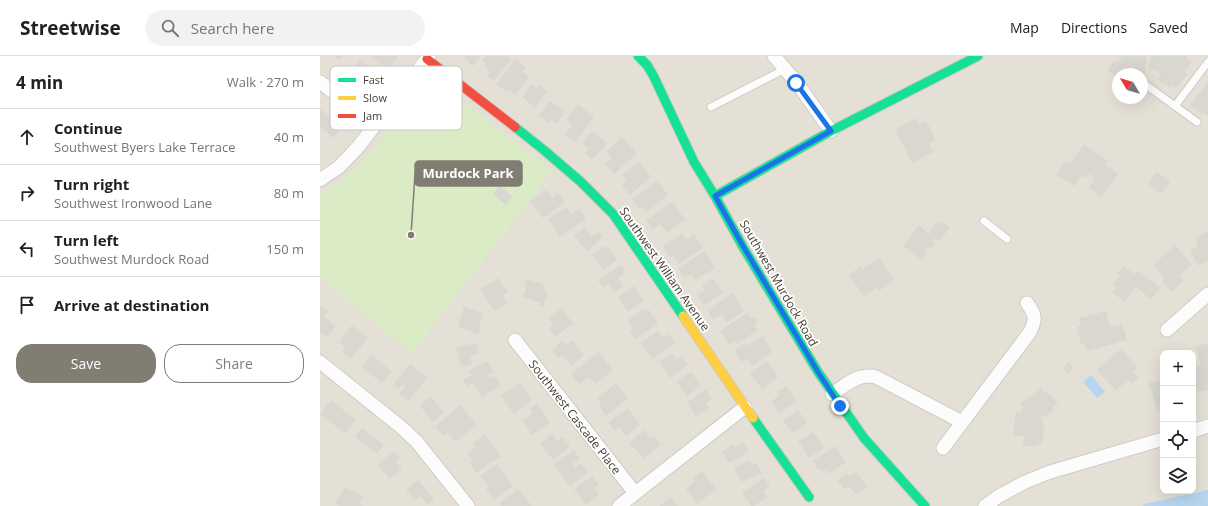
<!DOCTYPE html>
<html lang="en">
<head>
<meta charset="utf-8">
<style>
	:root { --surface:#fff; --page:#f2f2f2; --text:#202124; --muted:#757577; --line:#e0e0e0; --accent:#827d73 }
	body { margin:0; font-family:"Open Sans",sans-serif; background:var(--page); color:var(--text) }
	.controls { position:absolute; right:12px; bottom:12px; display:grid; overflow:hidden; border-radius:8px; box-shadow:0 4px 16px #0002 }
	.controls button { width:36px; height:36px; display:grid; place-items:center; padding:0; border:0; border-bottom:1px solid var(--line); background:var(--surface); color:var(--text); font:20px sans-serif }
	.compass { position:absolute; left:792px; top:12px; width:36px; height:36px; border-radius:50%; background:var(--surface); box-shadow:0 4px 16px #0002; rotate:308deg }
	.stop { position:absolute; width:12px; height:12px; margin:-9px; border:3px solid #1a73e8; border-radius:50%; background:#fff }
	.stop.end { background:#1a73e8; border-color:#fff; box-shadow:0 1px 4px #0008 }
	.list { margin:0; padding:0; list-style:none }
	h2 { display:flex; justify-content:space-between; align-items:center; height:52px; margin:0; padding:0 16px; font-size:17px }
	h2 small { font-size:13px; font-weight:400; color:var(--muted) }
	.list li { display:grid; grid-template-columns:26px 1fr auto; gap:12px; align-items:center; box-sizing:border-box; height:56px; padding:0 16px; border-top:1px solid var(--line) }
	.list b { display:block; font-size:15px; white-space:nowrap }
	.list p { margin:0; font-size:13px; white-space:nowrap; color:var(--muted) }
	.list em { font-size:13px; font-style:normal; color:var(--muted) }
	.actions { display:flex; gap:8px; padding:12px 16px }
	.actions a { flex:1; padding:9px 0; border:1px solid var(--accent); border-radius:16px; text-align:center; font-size:14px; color:var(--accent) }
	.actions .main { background:var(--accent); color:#fff }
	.icon { flex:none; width:22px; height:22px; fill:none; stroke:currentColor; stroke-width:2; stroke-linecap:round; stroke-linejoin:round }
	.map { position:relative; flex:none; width:888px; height:450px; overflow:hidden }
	header { display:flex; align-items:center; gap:24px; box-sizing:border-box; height:56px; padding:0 20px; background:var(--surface); border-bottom:1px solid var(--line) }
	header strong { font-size:19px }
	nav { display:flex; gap:22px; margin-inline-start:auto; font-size:14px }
	.search { width:280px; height:36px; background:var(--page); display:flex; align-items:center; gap:10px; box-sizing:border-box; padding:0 14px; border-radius:22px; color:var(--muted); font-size:15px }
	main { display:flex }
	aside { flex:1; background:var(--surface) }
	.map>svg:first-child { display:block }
</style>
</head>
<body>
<header>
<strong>Streetwise</strong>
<div class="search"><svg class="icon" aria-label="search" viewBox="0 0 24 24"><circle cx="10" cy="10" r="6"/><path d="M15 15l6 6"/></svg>Search here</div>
<nav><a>Map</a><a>Directions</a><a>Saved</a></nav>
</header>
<main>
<aside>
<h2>4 min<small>Walk · 270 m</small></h2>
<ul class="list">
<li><svg class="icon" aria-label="ahead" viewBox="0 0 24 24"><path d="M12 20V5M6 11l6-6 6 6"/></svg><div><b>Continue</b><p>Southwest Byers Lake Terrace</p></div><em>40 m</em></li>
<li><svg class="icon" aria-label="right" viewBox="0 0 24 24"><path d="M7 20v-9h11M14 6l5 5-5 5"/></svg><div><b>Turn right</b><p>Southwest Ironwood Lane</p></div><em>80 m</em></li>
<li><svg class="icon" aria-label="left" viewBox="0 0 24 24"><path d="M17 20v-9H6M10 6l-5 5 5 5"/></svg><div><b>Turn left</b><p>Southwest Murdock Road</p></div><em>150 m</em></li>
<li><svg class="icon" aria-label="arrive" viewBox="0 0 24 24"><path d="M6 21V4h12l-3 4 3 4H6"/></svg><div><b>Arrive at destination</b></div></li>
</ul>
<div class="actions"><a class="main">Save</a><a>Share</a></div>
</aside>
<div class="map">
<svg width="888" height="450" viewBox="0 0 888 450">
	<rect width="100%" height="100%" fill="#f0eee8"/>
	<path fill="#e4e0d5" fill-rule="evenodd" d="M0 0H888V450H0ZM798 18H822V42H798ZM843 297H873V435H843Z"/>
	<path fill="#dbebc6" d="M111 24 120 28 232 115 92 297 0 221V138C43 117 74 65 103 28L107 25Z"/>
	<g fill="#b6d6f0">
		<polygon points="771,319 785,336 777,342 763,326"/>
		<polygon points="888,434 888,450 823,450 824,448"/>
	</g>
	<g fill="#d9d7d0">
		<polygon points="13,0 23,0 19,4"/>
		<polygon points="51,0 78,0 68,13"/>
		<polygon points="146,0 161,0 153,10 144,2"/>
		<polygon points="166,0 186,0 191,4 174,25 167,20 170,16 165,11 167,9 162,5"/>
		<polygon points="802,0 827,0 824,22 822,22 822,18 798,18 798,22 787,14 795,4 798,6"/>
		<polygon points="831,0 866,0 866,1 872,6 864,15 867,18 856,33 852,29 850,31 846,28 845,29 838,23 841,19 836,14 828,13"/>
		<polygon points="196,3 206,11 202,15 209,21 195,39 188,33 187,36 176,28"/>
		<polygon points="40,4 52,13 48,18 58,25 51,34 29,17"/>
		<polygon points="888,25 888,60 884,57 882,59 870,49"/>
		<polygon points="212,28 216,32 219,29 227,35 215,52 202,41"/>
		<polygon points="230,45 245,56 236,68 231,64 229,67 219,59"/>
		<polygon points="258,48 274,61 255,86 245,78 252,69 246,64"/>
		<polygon points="0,53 23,71 14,82 0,71"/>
		<polygon points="596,62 599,68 606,64 616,84 609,88 613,96 592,107 575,74"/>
		<polygon points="273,75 287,88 272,103 265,97 269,93 262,86"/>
		<polygon points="302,81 317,97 294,118 285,108 292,102 286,96"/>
		<polygon points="764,88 788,105 785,109 798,118 781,141 769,132 775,122 769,118 766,122 762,119 754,130 736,118 745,105 750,108"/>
		<polygon points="319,106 331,121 309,139 302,130 307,125 302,119"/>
		<polygon points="837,116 850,126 841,138 828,128"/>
		<polygon points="337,125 348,139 326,156 323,151 319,153 312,143"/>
		<polygon points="180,129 192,141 186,149 173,138"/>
		<polygon points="226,134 232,142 238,137 245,146 223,162 210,145"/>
		<polygon points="353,146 365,164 347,177 340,168 333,173 326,164"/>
		<polygon points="246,151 251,158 260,153 266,163 240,181 228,163"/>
		<polygon points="621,165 630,172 618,186 614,182 611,186 615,188 611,193 607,191 605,194 607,196 602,204 583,190 599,169 608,177 616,166 618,168"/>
		<polygon points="264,171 272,180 278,176 283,181 267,195 254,180"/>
		<polygon points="888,175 888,204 878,210 870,194 878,190 875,183"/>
		<polygon points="363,177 366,183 374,178 383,192 358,208 353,199 350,201 343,190"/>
		<polygon points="855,189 872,209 859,219 864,225 851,236 842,224 844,222 833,209"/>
		<polygon points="287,190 297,204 283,214 272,198 283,191 284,192"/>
		<polygon points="385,195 395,212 375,224 371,218 364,222 358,212"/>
		<polygon points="559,202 574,224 559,235 557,231 544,240 529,219 541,210 543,213"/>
		<polygon points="301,209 306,216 298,222 303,230 294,236 289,228 283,232 278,224"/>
		<polygon points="803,210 815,218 817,215 823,220 824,219 840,232 831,243 816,231 805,246 792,236 797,231 793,228 800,220 797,217"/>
		<polygon points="178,222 188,236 182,240 187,247 175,255 160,234"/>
		<polygon points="393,222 403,237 384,249 377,239 385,234 382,230"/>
		<polygon points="207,223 225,229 223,234 228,236 223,251 219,249 220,247 203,241 206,232 204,231"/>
		<polygon points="314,230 324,245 308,256 298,241"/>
		<polygon points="413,237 424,255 407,266 402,258 393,264 387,254"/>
		<polygon points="0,249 8,255 4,261 16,270 7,281 0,276"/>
		<polygon points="144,251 163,257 159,273 160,273 159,278 138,271"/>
		<polygon points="241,252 253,267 236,281 229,272 234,268 228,262"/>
		<polygon points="323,253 325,256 328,253 338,267 316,283 310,276 313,273 307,265"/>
		<polygon points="786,255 790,271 802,268 807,284 767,295 765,287 761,288 757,271 761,270 759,262"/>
		<polygon points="428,256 432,263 435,261 438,266 434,268 438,274 416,288 415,285 409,288 400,275"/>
		<polygon points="32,269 48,282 31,303 22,296 25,291 19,286"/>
		<polygon points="338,275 343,282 349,278 355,287 332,303 321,287"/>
		<polygon points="442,280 453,295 432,310 427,303 422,306 414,295 425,287 427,290"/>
		<polygon points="252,284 264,299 251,310 242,299 238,302 232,294 242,285 246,289"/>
		<polygon points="156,287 159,298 150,300 152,309 141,311 136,291"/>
		<polygon points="888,287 888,334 873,337 873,312 881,310 876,290"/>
		<polygon points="801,293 818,312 813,316 819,321 811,328 807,324 796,335 777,314"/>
		<polygon points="279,296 293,314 275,328 269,321 259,328 251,318"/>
		<polygon points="352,297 356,304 362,300 368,309 350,322 339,306"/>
		<polygon points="51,299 72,315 62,327 42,311"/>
		<polygon points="167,305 174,316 168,319 170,323 175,320 181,329 162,341 153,327 147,330 143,324 152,319 149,315"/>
		<polygon points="447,305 458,321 442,333 430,318"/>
		<polygon points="749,306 754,312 748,318 743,312"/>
		<polygon points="90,308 107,321 89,345 79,338 85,331 82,329 79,333 73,329"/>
		<polygon points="371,316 381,330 367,340 357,326"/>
		<polygon points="843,323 843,352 837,354 829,327"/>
		<polygon points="200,327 212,344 194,358 181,340"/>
		<polygon points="296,327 308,342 286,360 279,350 282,348 277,343"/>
		<polygon points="466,330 476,345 459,357 451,345 459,340 457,336"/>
		<polygon points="721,332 724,337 726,335 729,339 730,338 738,348 733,351 734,353 725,361 724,359 720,362 720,363 723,364 722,370 725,370 721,388 718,388 718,390 703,390 704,381 693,379 696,356 701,357 703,351 700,348"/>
		<polygon points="386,333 392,342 386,347 390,351 376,361 367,346"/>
		<polygon points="110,340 124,356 113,366 100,350"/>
		<polygon points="11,344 36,364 25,377 0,358"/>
		<polygon points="217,347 230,367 212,379 203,364 213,357 210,352"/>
		<polygon points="140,349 156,368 136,386 128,377 124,380 115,371"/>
		<polygon points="308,352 320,369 306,380 300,371 295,375 288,366"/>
		<polygon points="478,354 487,367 473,377 463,365"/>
		<polygon points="42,372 64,389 57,398 35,381"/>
		<polygon points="324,374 331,382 334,380 341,388 324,402 309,387"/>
		<polygon points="493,376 504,392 489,402 478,385"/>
		<polygon points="165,378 181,400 156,417 150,408 153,405 147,397 156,391 153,387"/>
		<polygon points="232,378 238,385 243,381 250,390 233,404 220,388"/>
		<polygon points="423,386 429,395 409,407 402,396 413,388 415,391"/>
		<polygon points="515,390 526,406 509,418 506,414 503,416 501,413 498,414 493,405"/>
		<polygon points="254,394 260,403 252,408 255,412 261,407 268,416 250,430 234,409"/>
		<polygon points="74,395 80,402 76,406 82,413 70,423 58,409"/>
		<polygon points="429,404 433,409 436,407 442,417 434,422 433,420 422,426 414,413"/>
		<polygon points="177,408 193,430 174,444 166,433 169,431 160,420"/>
		<polygon points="382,415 396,433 377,448 366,433 375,425 373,422"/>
		<polygon points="536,416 547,431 536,439 529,430 524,433 517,424 527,417 530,420"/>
		<polygon points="272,420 279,429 274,432 279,438 266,449 254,434"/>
		<polygon points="444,422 450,430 443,435 447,441 434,450 431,450 422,437"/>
		<polygon points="98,424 114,443 107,449 100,440 95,445 86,434"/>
		<polygon points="24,431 43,440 39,448 43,450 19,450 15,448"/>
		<polygon points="198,433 212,450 181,450 179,448"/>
		<polygon points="351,441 358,450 339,450"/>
	</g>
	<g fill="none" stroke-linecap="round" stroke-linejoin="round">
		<defs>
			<g id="lane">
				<polyline points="826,29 877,66"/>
				<polyline points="855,50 888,6"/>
				<polyline points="391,51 465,13"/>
				<polyline points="664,165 687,183"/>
			</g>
			<g id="street">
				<polyline points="454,0 477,27 511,75"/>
				<polyline points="0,26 56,69"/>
				<polyline points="0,124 19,111 38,91 109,0"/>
				<polyline points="847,274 888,238"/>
				<polyline points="195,284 315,437"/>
				<polyline points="0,306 81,371 97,386 148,450"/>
				<path d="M512 338C526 329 539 316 556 321L642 366"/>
				<polyline points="873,375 888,370"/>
				<path d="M623 392 710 276C716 263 716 259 707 247"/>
				<polyline points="299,450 425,351"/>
				<polyline points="665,450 679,440 705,426 730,416 843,383"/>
			</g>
			<g id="fast">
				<polyline points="318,0 327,9 334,21 374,106 395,140 423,191 498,316 544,382 605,450"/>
				<polyline points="195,71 225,95 261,126 293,158 363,260"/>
				<polyline points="395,140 511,75 658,0"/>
				<polyline points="433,362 489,441"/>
			</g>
			<polyline id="slow" points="363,260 433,362"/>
			<polyline id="jam" points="107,3 195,71"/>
		</defs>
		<use href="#lane" stroke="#ceccc6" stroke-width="9"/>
		<use href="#street" stroke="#ceccc6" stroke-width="15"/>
		<use href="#fast" stroke="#d0ccbf" stroke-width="11"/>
		<use href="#slow" stroke="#d0ccbf" stroke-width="11"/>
		<use href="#jam" stroke="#d0ccbf" stroke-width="11"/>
		<use href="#lane" stroke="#fdfcfc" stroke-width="7"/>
		<use href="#street" stroke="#fdfcfc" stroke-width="13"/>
		<use href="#fast" stroke="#16e098" stroke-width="9"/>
		<use href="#slow" stroke="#ffcf43" stroke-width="9"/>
		<use href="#jam" stroke="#f24e42" stroke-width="9"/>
	</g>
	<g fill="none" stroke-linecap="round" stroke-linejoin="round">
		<polyline stroke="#1a73e8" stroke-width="5" points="476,27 511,75 395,140 423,190 498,316 520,350"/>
	</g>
	<g text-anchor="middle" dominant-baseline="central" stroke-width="3.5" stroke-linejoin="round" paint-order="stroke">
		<g font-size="12" fill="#464034" stroke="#fff">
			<text transform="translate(345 213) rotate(55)">Southwest William Avenue</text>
			<text transform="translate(459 227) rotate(60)">Southwest Murdock Road</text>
			<text transform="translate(255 361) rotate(52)">Southwest Cascade Place</text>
		</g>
	</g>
	<rect x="10" y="10" width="132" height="64" rx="6" fill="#fff" stroke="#c8c6c2" stroke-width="1"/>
	<rect x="18" y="22" width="18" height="4" fill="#16e098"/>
	<rect x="18" y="40" width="18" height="4" fill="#ffcf43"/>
	<rect x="18" y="58" width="18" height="4" fill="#f24e42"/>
	<g font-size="11" fill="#464034">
		<text x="43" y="28">Fast</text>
		<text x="43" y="46">Slow</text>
		<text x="43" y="64">Jam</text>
	</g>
	<path fill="none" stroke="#827d73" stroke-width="1.5" d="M91 179L95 118"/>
	<circle fill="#827d73" stroke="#fff" stroke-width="1.5" cx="91" cy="179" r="4"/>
	<rect fill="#827d73" stroke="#827d73" stroke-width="1.5" x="95" y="105" width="107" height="25" rx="4"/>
	<g font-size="13" text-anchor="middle" font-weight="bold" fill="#fff">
		<text x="148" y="122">Murdock Park</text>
	</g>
</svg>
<div class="controls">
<button>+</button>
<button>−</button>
<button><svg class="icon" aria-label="locate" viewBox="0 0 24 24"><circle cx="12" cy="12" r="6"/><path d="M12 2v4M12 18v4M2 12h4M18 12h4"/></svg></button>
<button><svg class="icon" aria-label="layers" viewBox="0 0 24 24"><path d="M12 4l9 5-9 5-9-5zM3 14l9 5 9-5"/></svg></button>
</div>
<svg class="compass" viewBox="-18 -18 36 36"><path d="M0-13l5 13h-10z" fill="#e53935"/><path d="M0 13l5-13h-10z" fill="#757577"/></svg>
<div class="stop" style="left:476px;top:27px"></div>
<div class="stop end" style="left:520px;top:350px"></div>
</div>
</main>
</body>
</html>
